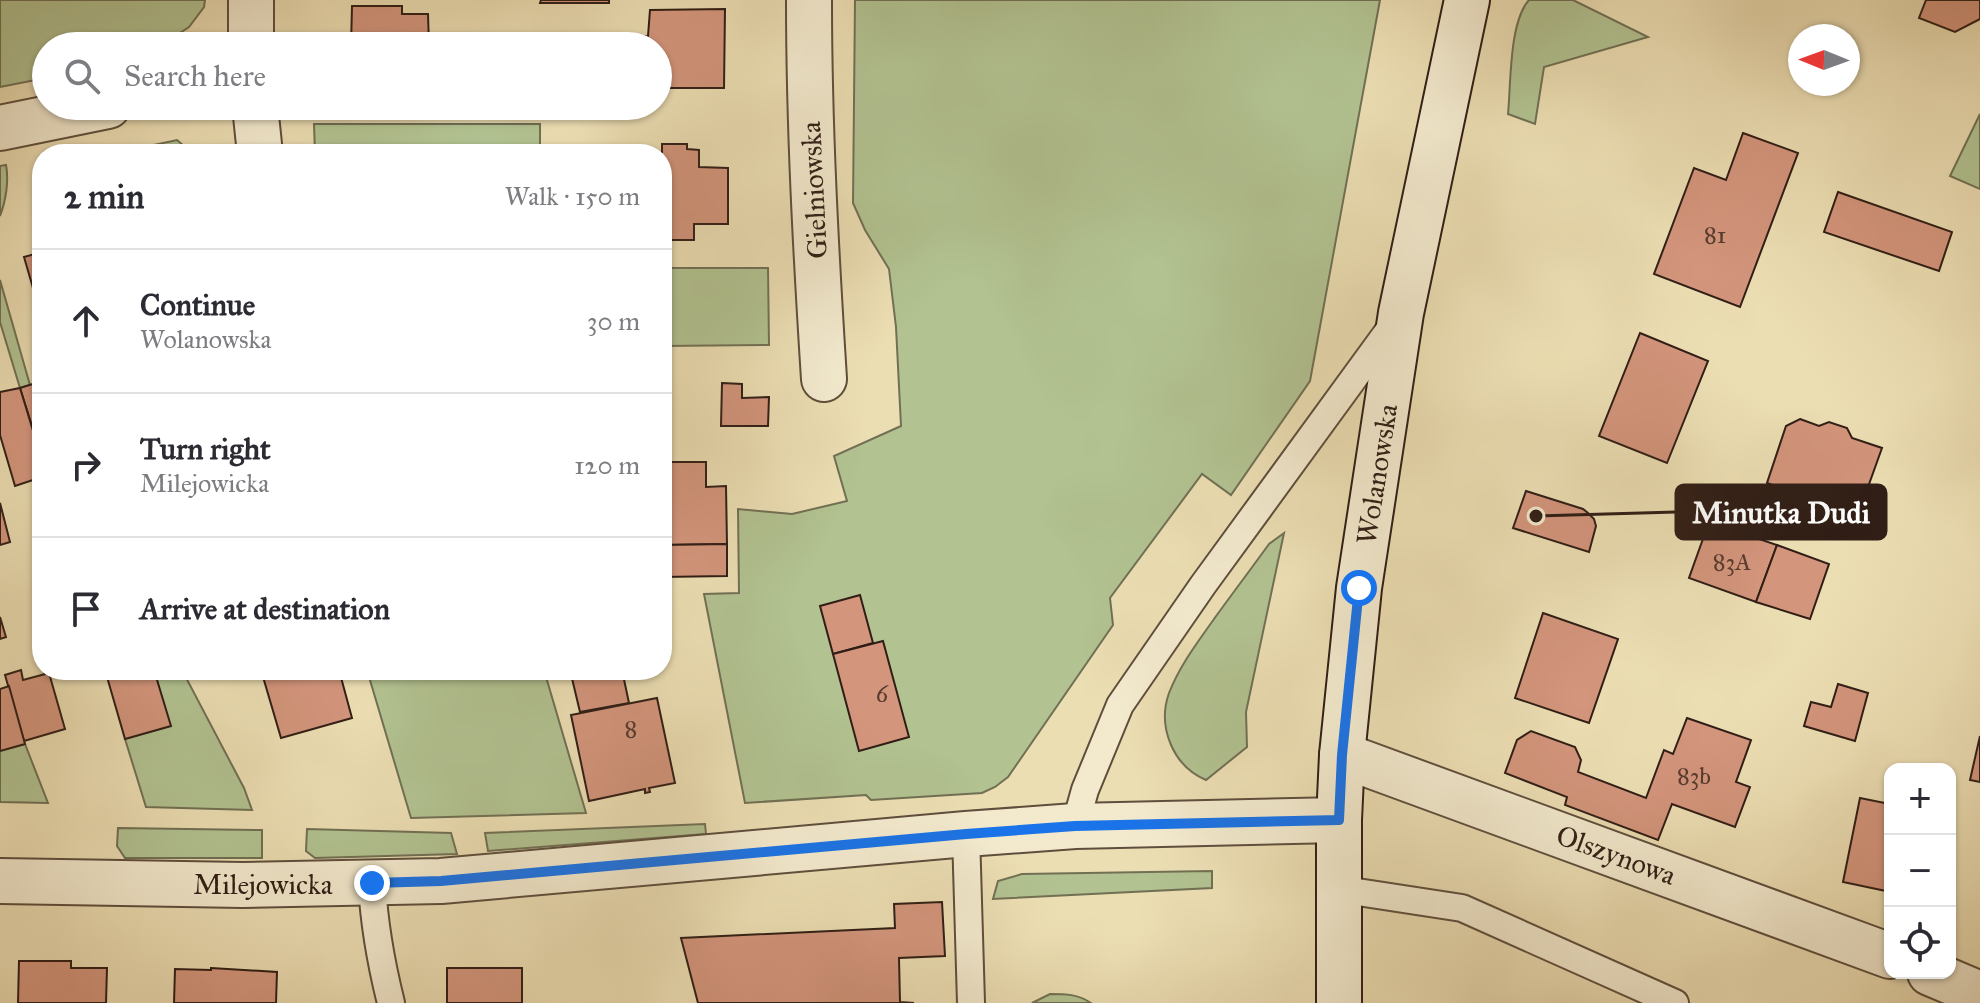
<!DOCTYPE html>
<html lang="en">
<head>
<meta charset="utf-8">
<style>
	:root { --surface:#fff; --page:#f7f7f7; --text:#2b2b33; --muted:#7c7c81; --line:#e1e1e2 }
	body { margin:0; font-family:"IM FELL Great Primer",serif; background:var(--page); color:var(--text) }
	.controls { position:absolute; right:24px; bottom:24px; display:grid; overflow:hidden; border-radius:16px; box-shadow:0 2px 6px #0004 }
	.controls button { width:72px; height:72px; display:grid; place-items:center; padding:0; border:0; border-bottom:2px solid var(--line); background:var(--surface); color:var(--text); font:40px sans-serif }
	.compass { position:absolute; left:1788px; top:24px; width:72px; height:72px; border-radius:50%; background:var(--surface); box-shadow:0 2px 6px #0004; rotate:271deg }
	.stop { position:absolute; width:24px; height:24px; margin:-18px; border:6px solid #1a73e8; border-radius:50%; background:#fff }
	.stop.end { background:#1a73e8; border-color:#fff; box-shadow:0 2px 8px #0008 }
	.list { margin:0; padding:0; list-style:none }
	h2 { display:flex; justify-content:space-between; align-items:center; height:104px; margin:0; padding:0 32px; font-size:34px }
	h2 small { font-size:26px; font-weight:400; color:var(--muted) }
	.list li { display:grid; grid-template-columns:52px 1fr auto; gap:24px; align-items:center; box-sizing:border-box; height:144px; padding:0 32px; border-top:2px solid var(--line) }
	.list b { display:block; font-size:30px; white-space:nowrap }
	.list p { margin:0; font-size:26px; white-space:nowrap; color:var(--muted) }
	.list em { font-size:26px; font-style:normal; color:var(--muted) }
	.icon { flex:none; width:44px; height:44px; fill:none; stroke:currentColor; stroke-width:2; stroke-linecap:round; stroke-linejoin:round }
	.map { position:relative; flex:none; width:1980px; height:1003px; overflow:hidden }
	.search { position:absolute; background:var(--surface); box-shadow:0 2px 6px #0004; left:32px; top:32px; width:640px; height:88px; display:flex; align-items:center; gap:20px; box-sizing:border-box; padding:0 28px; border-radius:44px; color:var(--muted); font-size:30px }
	.panel { position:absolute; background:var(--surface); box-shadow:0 2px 6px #0004; left:32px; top:144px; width:640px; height:536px; border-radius:32px }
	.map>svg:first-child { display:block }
</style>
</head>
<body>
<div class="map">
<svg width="1980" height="1003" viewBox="0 0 1980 1003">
	<rect width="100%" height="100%" fill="#ecdeb3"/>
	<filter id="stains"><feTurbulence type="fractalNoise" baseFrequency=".0025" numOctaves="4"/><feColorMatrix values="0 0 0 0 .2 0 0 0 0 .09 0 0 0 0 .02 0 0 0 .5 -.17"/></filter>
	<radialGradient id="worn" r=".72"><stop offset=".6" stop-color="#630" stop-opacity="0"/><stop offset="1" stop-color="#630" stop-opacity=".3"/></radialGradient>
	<g fill="#b2c291" stroke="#717054" stroke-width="2">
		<polygon points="0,0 205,0 204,7 189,27 160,46 46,46 46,78 0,87"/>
		<polygon points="855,0 1380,0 1310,381 1231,495 1202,474 1110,598 1113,625 1008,777 995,787 982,793 871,800 866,795 745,803 704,594 739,593 738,509 792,514 847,501 834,456 901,426 896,327 889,269 865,230 853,203"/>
		<path d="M1529 0H1573L1648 37 1544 67 1535 124 1508 114C1511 84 1509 22 1529 0Z"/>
		<polygon points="1980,114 1980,189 1950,176"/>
		<polygon points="314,124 540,124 540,154 315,154"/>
		<polygon points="177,140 193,154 111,154"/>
		<path d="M6 165C9 180 6 201 0 216V166Z"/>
		<polygon points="662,268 768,268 769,345 662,346"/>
		<polygon points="0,280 30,385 20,388 0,322"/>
		<path d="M1284 533 1246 712 1247 747 1206 780C1173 766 1157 727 1169 693 1180 665 1197 643 1214 619 1232 594 1251 569 1269 544Z"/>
		<polygon points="154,670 182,670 244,788 252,810 146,807 125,739 170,726"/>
		<polygon points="367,670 544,670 586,813 411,818"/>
		<polygon points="25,744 48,803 0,802 0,751"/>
		<polygon points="705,824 706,834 488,851 485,833"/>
		<polygon points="118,828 262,830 262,858 125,858 117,846"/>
		<polygon points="307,829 451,833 457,854 315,858 306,851"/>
		<polygon points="1212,871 1212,888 993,899 998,881 1022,874"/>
		<path d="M1050 994C1065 994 1078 994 1091 1003H1032Z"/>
	</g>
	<g fill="#d3957c" stroke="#301e16" stroke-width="2">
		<polygon points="541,0 609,0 609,3 540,3"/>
		<polygon points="1926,0 1980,0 1980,19 1955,32 1919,18"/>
		<polygon points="352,6 402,6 402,14 428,14 429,46 351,46"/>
		<polygon points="725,9 724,88 658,88 658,46 622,46 622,37 648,36 650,10"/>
		<polygon points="1743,133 1798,153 1740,307 1654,274 1694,168 1726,180"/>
		<polygon points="662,144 687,144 687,149 699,150 699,167 728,168 728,224 694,224 694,240 662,240"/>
		<polygon points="1838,192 1952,232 1939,271 1824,232"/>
		<polygon points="42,252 42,319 24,257"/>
		<polygon points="1640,333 1708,361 1667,463 1599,436"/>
		<polygon points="42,381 42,440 37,442 20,388"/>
		<polygon points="722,383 742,384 742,398 769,397 768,426 721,426"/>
		<polygon points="20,388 42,460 42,477 15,486 0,435 0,392"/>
		<polygon points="1800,419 1819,426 1829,422 1847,428 1852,438 1882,448 1858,515 1848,512 1839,539 1774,516 1784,489 1767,483 1786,426"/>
		<polygon points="662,462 706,462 706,487 726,486 727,544 662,545"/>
		<polygon points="1526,491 1583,509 1588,513 1594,519 1596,526 1589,552 1513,528"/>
		<polygon points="0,503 10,542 0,545"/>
		<polygon points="1709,522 1777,545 1756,602 1689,578"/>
		<polygon points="727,544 727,576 662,577 662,545"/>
		<polygon points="1777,545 1829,564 1810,619 1756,602"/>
		<polygon points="860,595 873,643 833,654 820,606"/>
		<polygon points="1543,613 1618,639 1589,723 1515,698"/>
		<polygon points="0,617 6,637 0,639"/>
		<polygon points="883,641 909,737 859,751 833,654"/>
		<polygon points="21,670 23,680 49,673 65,729 24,741 5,675"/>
		<polygon points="105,670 154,670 171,726 125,739"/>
		<polygon points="261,670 339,670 352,718 281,738"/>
		<polygon points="570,670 622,670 629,703 580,712"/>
		<polygon points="1838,684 1868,693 1855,741 1804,726 1811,702 1831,707"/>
		<polygon points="9,686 25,744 0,751 0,689"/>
		<polygon points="657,698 675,783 649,788 650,792 645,793 645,789 589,801 571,715"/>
		<polygon points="1687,718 1751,740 1736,782 1750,787 1735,827 1672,804 1658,840 1565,805 1567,797 1505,773 1517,740 1531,731 1575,747 1581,760 1578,772 1646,798 1664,750 1673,754"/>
		<polygon points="1980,736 1980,782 1970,780"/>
		<polygon points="1860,798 1890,804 1890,871 1886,891 1843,882"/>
		<polygon points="942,902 945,956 899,958 900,1002 914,1003 698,1003 681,938 895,928 894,904"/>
		<polygon points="19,961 71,961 71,968 107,968 106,1003 18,1003"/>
		<polygon points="211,968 277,972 276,1003 174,1003 175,969 211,970"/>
		<rect x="447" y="968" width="75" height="35"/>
	</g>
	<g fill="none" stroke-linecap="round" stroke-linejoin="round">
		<defs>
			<g id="lane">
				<polyline points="1075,826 1085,790 1120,705 1203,585 1392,326"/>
				<polyline points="966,834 971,1003"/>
				<path d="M372 883C374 924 381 963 391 1003"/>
				<polyline points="1338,889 1462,908 1675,1003"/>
			</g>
			<g id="street">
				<polyline points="251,0 251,46"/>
				<path d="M809 0C809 127 816 253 824 379"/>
				<polyline points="255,106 260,154"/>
				<polyline points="0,128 108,106"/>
				<polyline points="1342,755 1890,956"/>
				<polyline points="0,881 243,885 441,881 966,834 1075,826 1339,820"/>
				<polyline points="1930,973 1980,994"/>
			</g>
			<polyline id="secondary" points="1339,1003 1339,820 1342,755 1359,588 1401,313 1467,0"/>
		</defs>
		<use href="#lane" stroke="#5f4e3d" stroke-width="30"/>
		<use href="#street" stroke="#5f4e3d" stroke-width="48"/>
		<use href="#secondary" stroke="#301e16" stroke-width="48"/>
		<use href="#lane" stroke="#f3eace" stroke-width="26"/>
		<use href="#street" stroke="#f3eace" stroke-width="44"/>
		<use href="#secondary" stroke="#f3eace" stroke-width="44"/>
	</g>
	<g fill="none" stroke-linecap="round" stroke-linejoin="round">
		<polyline stroke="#1a73e8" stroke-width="10" points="372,883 441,881 966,834 1075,826 1339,820 1342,755 1359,588"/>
	</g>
	<g text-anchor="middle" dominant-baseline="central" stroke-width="8" stroke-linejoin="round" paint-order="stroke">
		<g font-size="24" fill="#593c30">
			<text x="1715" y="235">81</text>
			<text x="1732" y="562">83A</text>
			<text x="882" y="694">6</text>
			<text x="631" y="729">8</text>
			<text x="1694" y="776">83b</text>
		</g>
		<g font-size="28" fill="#301e16" stroke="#f3eace">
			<text transform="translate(814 190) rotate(-93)">Gielniowska</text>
			<text transform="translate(1377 474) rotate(-81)">Wolanowska</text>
			<text transform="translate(1616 855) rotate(20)">Olszynowa</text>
			<text x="263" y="884">Milejowicka</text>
		</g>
	</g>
	<path fill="none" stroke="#301e16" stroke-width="3" d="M1536 516L1676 512"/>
	<circle fill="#301e16" stroke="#f3eace" stroke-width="3" cx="1536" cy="516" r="8"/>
	<rect fill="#301e16" stroke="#301e16" stroke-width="3" x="1676" y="485" width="210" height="54" rx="8"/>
	<g font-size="30" text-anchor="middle" font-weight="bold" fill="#fff">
		<text x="1781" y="523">Minutka Dudi</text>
	</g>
	<rect width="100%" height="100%" filter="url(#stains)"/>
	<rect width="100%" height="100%" fill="url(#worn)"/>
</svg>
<div class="controls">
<button>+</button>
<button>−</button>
<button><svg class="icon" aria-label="locate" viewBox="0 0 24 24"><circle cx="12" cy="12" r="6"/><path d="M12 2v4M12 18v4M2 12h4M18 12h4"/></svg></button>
</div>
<svg class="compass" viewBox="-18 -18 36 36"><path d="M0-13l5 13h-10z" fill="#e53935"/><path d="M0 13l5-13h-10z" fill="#7c7c81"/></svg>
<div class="stop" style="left:1359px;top:588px"></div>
<div class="stop end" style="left:372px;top:883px"></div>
<div class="search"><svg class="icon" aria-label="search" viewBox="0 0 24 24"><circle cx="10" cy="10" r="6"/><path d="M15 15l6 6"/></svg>Search here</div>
<section class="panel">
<h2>2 min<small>Walk · 150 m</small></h2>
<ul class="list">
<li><svg class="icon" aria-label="ahead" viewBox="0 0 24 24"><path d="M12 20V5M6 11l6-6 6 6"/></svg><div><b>Continue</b><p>Wolanowska</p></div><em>30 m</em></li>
<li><svg class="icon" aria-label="right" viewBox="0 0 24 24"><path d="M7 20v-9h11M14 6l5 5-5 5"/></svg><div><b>Turn right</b><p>Milejowicka</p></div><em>120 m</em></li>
<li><svg class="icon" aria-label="arrive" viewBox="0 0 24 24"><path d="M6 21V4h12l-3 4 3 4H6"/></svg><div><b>Arrive at destination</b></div></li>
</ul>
</section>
</div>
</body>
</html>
